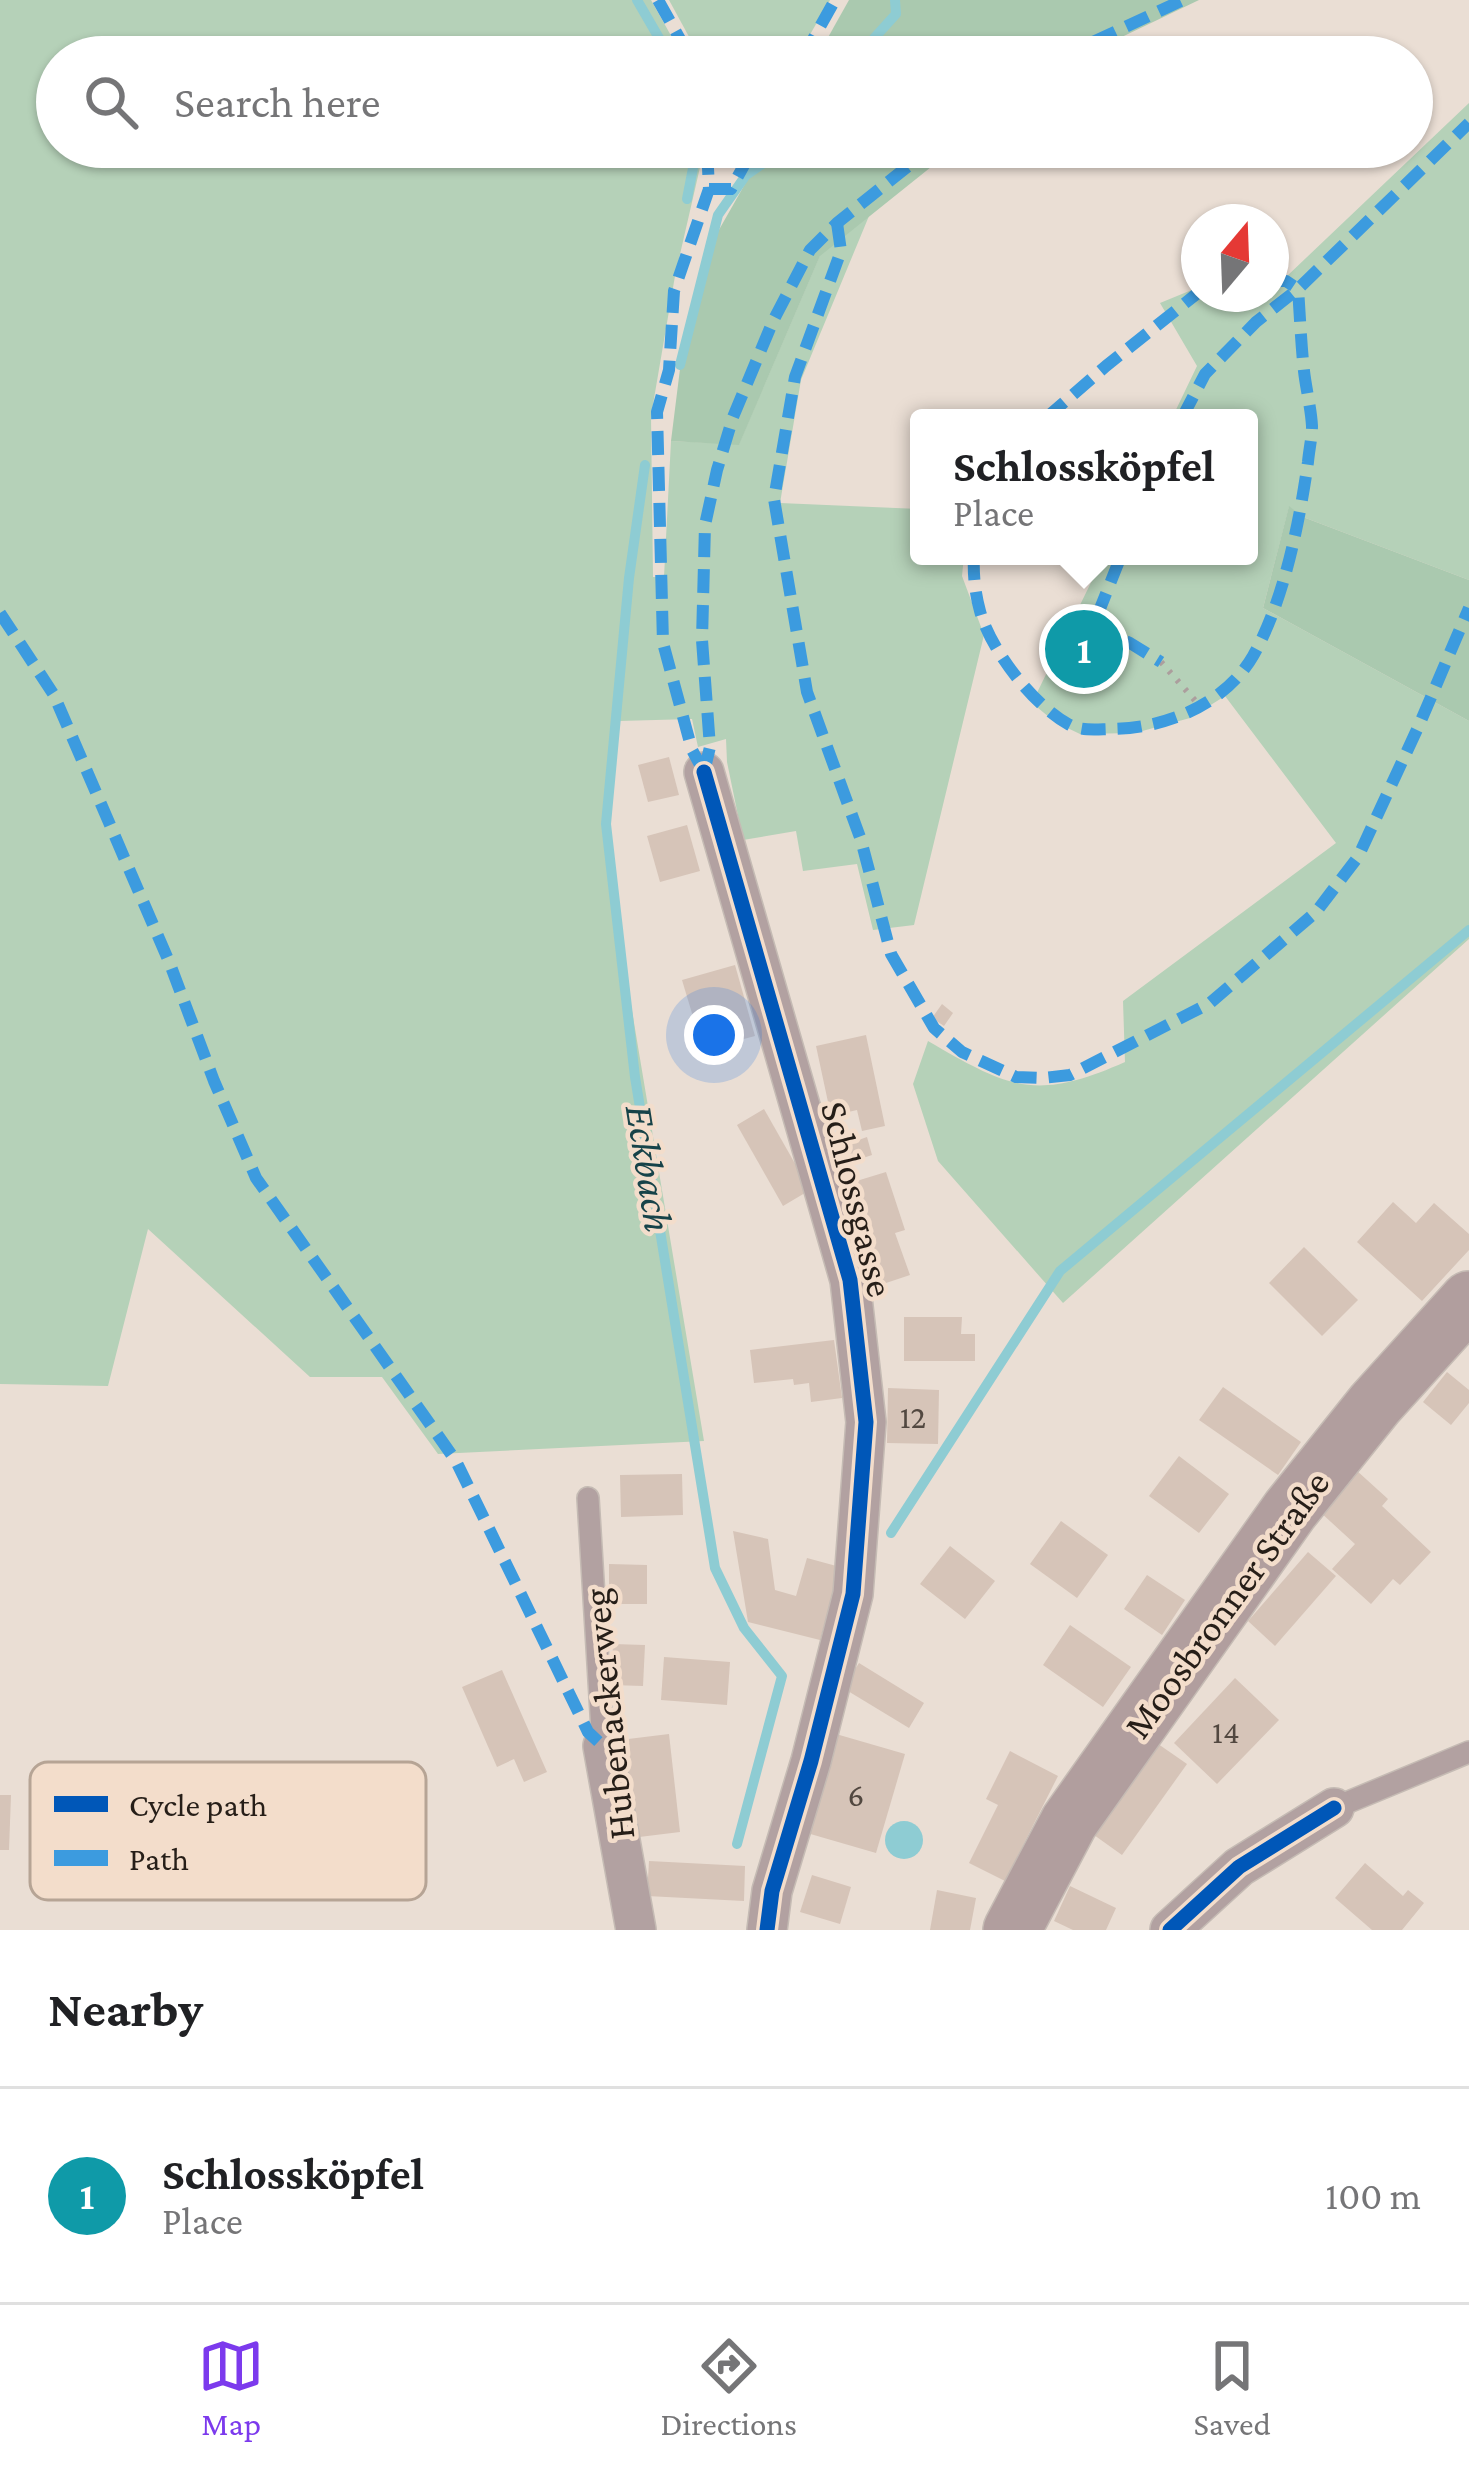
<!DOCTYPE html>
<html lang="en">
<head>
<meta charset="utf-8">
<style>
	:root { --surface:#fff; --page:#f6f6f6; --text:#202124; --muted:#757577; --line:#e0e0e0; --accent:#7c3aed }
	body { margin:0; font-family:"Crimson Pro",serif; background:var(--page); color:var(--text) }
	.compass { position:absolute; left:1181px; top:204px; width:108px; height:108px; border-radius:50%; background:var(--surface); box-shadow:0 3px 9px #0004; rotate:19deg }
	.you { position:absolute; left:714px; top:1035px; width:42px; height:42px; margin:-30px; border:9px solid #fff; border-radius:50%; background:#1a73e8; box-shadow:0 0 0 18px #1a73e833 }
	.badge { display:grid; place-items:center; width:78px; height:78px; border-radius:50%; background:var(--accent); color:#fff; font-size:39px; font-weight:700 }
	.pin { position:absolute; translate:-50% -50%; border:6px solid #fff; box-shadow:0 3px 12px #0006 }
	.popup { position:absolute; left:910px; top:409px; width:348px; height:156px; box-sizing:border-box; display:grid; place-content:center; border-radius:12px; background:var(--surface); filter:drop-shadow(0 3px 9px #0005); font-size:39px; white-space:nowrap; color:var(--muted) }
	.popup b { font-size:45px; color:var(--text) }
	.popup::after { content:''; position:absolute; left:50%; top:100%; margin-left:-24px; border:24px solid transparent; border-top-color:var(--surface) }
	.list { margin:0; padding:0; list-style:none }
	h2 { display:flex; justify-content:space-between; align-items:center; height:156px; margin:0; padding:0 48px; font-size:51px }
	h2 small { font-size:39px; font-weight:400; color:var(--muted) }
	.list li { display:grid; grid-template-columns:78px 1fr auto; gap:36px; align-items:center; box-sizing:border-box; height:216px; padding:0 48px; border-top:3px solid var(--line) }
	.list b { display:block; font-size:45px; white-space:nowrap }
	.list p { margin:0; font-size:39px; white-space:nowrap; color:var(--muted) }
	.list em { font-size:39px; font-style:normal; color:var(--muted) }
	.icon { flex:none; width:66px; height:66px; fill:none; stroke:currentColor; stroke-width:2; stroke-linecap:round; stroke-linejoin:round }
	.map { position:relative; flex:none; width:1469px; height:1930px; overflow:hidden }
	.search { position:absolute; background:var(--surface); box-shadow:0 3px 9px #0004; left:36px; right:36px; top:36px; height:132px; display:flex; align-items:center; gap:30px; box-sizing:border-box; padding:0 42px; border-radius:66px; color:var(--muted); font-size:45px }
	.sheet { height:372px; background:var(--surface) }
	nav { display:flex; justify-content:space-around; align-items:center; box-sizing:border-box; height:168px; border-top:3px solid var(--line); background:var(--surface); font-size:33px; color:var(--muted) }
	nav a { display:grid; justify-items:center; gap:6px }
	nav .on { color:var(--accent) }
	.map>svg:first-child { display:block }
</style>
</head>
<body>
<div class="map">
<svg width="1469" height="1930" viewBox="0 0 1469 1930">
	<rect width="100%" height="100%" fill="#eaded4"/>
	<g fill="#b5d1b8">
		<polygon points="0,0 651,0 683,57 57,57 57,147 700,147 701,163 675,276 651,416 653,577 664,577 671,441 739,444 821,253 869,216 801,380 780,503 919,509 919,556 964,556 962,576 984,635 914,925 873,930 857,864 803,871 796,831 743,840 727,762 726,739 698,747 692,719 619,721 609,825 623,957 704,1441 438,1454 382,1377 310,1377 148,1229 108,1386 0,1384"/>
		<polygon points="669,0 830,0 797,57 700,57"/>
		<path d="M1469 103V580L1303 517 1289 507 1263 608 1469 721V939L1063 1303 938 1161 913 1084 928 1041C1009 1088 1035 1102 1125 1062L1123 1001 1336 843 1225 696 1190 718 1135 733 1080 734 1055 722 1032 703 1104 556H1249V418H1172L1197 366 1160 303 1199 287V294H1271V277H1286Z"/>
	</g>
	<g fill="#aac9af">
		<polygon points="849,0 1199,0 1080,57 817,57"/>
		<polygon points="766,147 956,147 820,256 739,445 671,441 685,329 703,258"/>
		<polygon points="1289,506 1303,517 1469,580 1469,721 1263,608"/>
	</g>
	<circle fill="#8eccd3" cx="904" cy="1840" r="19"/>
	<g fill="none" stroke-linecap="round" stroke-linejoin="round">
		<g stroke="#8eccd3" stroke-width="10">
			<polyline points="637,0 670,57"/>
			<polyline points="857,57 896,14 895,0"/>
			<polyline points="687,199 694,163 692,147"/>
			<polyline points="680,365 718,215 746,175 787,147"/>
			<polyline points="645,465 629,578 606,824 635,1077 715,1568 744,1628 782,1676 737,1844"/>
			<polyline points="891,1533 1060,1271 1469,930"/>
		</g>
	</g>
	<g fill="#d6c4b8">
		<polygon points="669,757 679,795 648,802 638,765"/>
		<polygon points="687,825 700,871 660,882 647,836"/>
		<polygon points="735,965 755,1036 703,1050 682,980"/>
		<polygon points="942,1004 953,1013 944,1026 932,1018"/>
		<polygon points="866,1035 885,1126 862,1131 857,1110 831,1116 816,1046"/>
		<polygon points="764,1109 810,1190 783,1206 737,1125"/>
		<polygon points="867,1137 872,1155 842,1165 836,1148"/>
		<polygon points="886,1172 905,1230 895,1233 910,1275 874,1287 853,1224 862,1221 850,1183"/>
		<polygon points="1393,1202 1416,1223 1434,1203 1469,1234 1469,1250 1422,1301 1357,1242"/>
		<polygon points="1304,1247 1358,1300 1322,1336 1269,1283"/>
		<polygon points="904,1317 962,1317 961,1334 975,1334 975,1361 904,1361"/>
		<polygon points="834,1340 842,1398 811,1402 809,1383 794,1385 793,1379 754,1383 750,1350"/>
		<polygon points="1447,1372 1469,1390 1469,1403 1451,1425 1423,1402"/>
		<polygon points="1223,1387 1301,1442 1278,1475 1199,1420"/>
		<polygon points="888,1388 939,1390 938,1444 887,1443"/>
		<polygon points="1179,1456 1229,1494 1199,1533 1149,1496"/>
		<polygon points="1356,1470 1388,1499 1382,1506 1431,1552 1400,1585 1393,1579 1371,1604 1332,1569 1355,1544 1319,1511"/>
		<polygon points="682,1474 683,1515 621,1517 620,1475"/>
		<polygon points="1061,1521 1108,1555 1077,1598 1030,1564"/>
		<polygon points="733,1531 768,1539 775,1590 796,1596 807,1558 840,1567 820,1640 748,1622"/>
		<polygon points="950,1546 995,1581 965,1619 920,1584"/>
		<polygon points="1308,1552 1336,1576 1275,1646 1248,1621"/>
		<polygon points="609,1564 647,1565 647,1604 609,1604"/>
		<polygon points="1147,1575 1185,1600 1162,1635 1124,1609"/>
		<polygon points="1070,1625 1131,1667 1103,1707 1043,1665"/>
		<polygon points="613,1644 645,1645 643,1686 611,1685"/>
		<polygon points="664,1657 730,1662 727,1705 661,1700"/>
		<polygon points="859,1663 924,1703 909,1728 843,1688"/>
		<polygon points="502,1670 547,1772 524,1782 514,1759 497,1767 462,1687"/>
		<polygon points="1235,1678 1279,1720 1217,1784 1174,1743"/>
		<polygon points="669,1734 680,1832 631,1838 620,1740"/>
		<polygon points="836,1734 905,1754 876,1853 807,1833"/>
		<polygon points="1151,1739 1187,1764 1122,1855 1087,1830"/>
		<polygon points="1010,1751 1058,1776 1005,1881 969,1863 998,1805 986,1799"/>
		<polygon points="0,1795 11,1795 9,1850 0,1850"/>
		<polygon points="649,1861 745,1866 744,1901 647,1896"/>
		<polygon points="1365,1863 1403,1896 1408,1890 1424,1903 1402,1930 1372,1930 1335,1898"/>
		<polygon points="812,1875 851,1887 840,1924 800,1912"/>
		<polygon points="1070,1886 1116,1908 1106,1930 1073,1930 1054,1921"/>
		<polygon points="937,1890 976,1898 970,1930 930,1930"/>
	</g>
	<g fill="none" stroke-linecap="round" stroke-linejoin="round">
		<defs>
			<g id="lane">
				<polyline points="588,1498 603,1746"/>
				<polyline points="1334,1808 1469,1752"/>
			</g>
			<g id="street">
				<polyline points="704,772 850,1280 866,1422 853,1594 811,1761 772,1891 767,1930"/>
				<polyline points="603,1746 636,1930"/>
				<polyline points="1170,1930 1239,1867 1334,1808"/>
			</g>
			<polyline id="secondary" points="1012,1930 1069,1822 1290,1510 1375,1404 1469,1300"/>
		</defs>
		<use href="#lane" stroke="#c5bbb4" stroke-width="24"/>
		<use href="#street" stroke="#c5bbb4" stroke-width="42"/>
		<use href="#secondary" stroke="#c5bbb4" stroke-width="60"/>
		<polyline stroke="#ac9e9d" stroke-width="6" stroke-dasharray="3 9" stroke-linecap="butt" points="1161,662 1200,706"/>
		<use href="#lane" stroke="#b2a1a1" stroke-width="21"/>
		<use href="#street" stroke="#b2a1a1" stroke-width="39"/>
		<use href="#secondary" stroke="#b19e9e" stroke-width="57"/>
		<g stroke="#3c9bdf" stroke-width="12" stroke-dasharray="24 12" stroke-linecap="butt">
			<polyline points="658,0 690,57"/>
			<polyline points="803,57 835,0"/>
			<polyline points="1061,57 1183,0"/>
			<polyline points="709,189 731,189 754,147"/>
			<polyline points="837,223 841,251 795,377 774,499 807,692 861,840 891,954 934,1028 962,1052 1016,1077 1043,1078 1070,1075 1210,1003 1316,912 1358,857 1420,723 1469,608"/>
			<polyline points="1271,281 1286,281 1298,289"/>
			<polyline points="1046,418 1106,366 1199,292"/>
			<polyline points="1182,418 1205,374 1256,322 1298,289 1469,123"/>
			<path d="M974 556C973 574 975 593 980 611 990 649 1033 705 1068 724 1082 732 1098 729 1113 729 1167 728 1225 704 1253 656 1284 601 1299 524 1308 462 1309 450 1312 438 1312 426 1311 408 1306 389 1304 371 1301 344 1300 316 1298 289"/>
			<polyline points="0,613 54,695 170,964 214,1081 256,1178 456,1461 588,1732 603,1746"/>
			<polyline points="1093,627 1130,643 1161,662"/>
			<polyline points="1084,649 1121,556"/>
			<polyline points="704,772 710,747 702,640 705,525 717,470 733,417 773,321 810,250 837,223 932,147"/>
			<polyline points="704,772 692,750 663,643 657,412 669,370 674,291 709,189 707,147"/>
		</g>
		<defs>
			<g id="cycleway">
				<polyline points="704,772 850,1280 866,1422 853,1594 811,1761 772,1891 767,1930"/>
				<polyline points="1170,1930 1239,1867 1334,1808"/>
			</g>
		</defs>
		<use href="#cycleway" stroke="#f3ddcb" stroke-width="22"/>
		<use href="#cycleway" stroke="#0057b8" stroke-width="15"/>
	</g>
	<g text-anchor="middle" dominant-baseline="central" stroke-width="9" stroke-linejoin="round" paint-order="stroke">
		<g font-size="33" fill="#524840">
			<text x="913" y="1416">12</text>
			<text x="1226" y="1731">14</text>
			<text x="856" y="1794">6</text>
		</g>
		<g font-size="39" fill="#261e18" stroke="#f3ddcb">
			<text transform="translate(858 1199) rotate(76)">Schlossgasse</text>
			<text transform="translate(1226 1604) rotate(-54)">Moosbronner Straße</text>
			<text transform="translate(608 1714) rotate(-96)">Hubenackerweg</text>
		</g>
		<g font-size="42" font-style="italic" fill="#174349" stroke="#f3ddcb">
			<text transform="translate(650 1168) rotate(81)">Eckbach</text>
		</g>
	</g>
	<rect x="30" y="1762" width="396" height="138" rx="18" fill="#f3ddcb" stroke="#b6a495" stroke-width="3"/>
	<rect x="54" y="1796" width="54" height="16" fill="#0057b8"/>
	<rect x="54" y="1850" width="54" height="16" fill="#3c9bdf"/>
	<g font-size="33" fill="#261e18">
		<text x="129" y="1816">Cycle path</text>
		<text x="129" y="1870">Path</text>
	</g>
</svg>
<svg class="compass" viewBox="-18 -18 36 36"><path d="M0-13l5 13h-10z" fill="#e53935"/><path d="M0 13l5-13h-10z" fill="#757577"/></svg>
<div class="you"></div>
<div class="pin badge" style="left:1084px;top:649px;background:#0f9aa8">1</div>
<div class="popup"><b>Schlossköpfel</b>Place</div>
<div class="search"><svg class="icon" aria-label="search" viewBox="0 0 24 24"><circle cx="10" cy="10" r="6"/><path d="M15 15l6 6"/></svg>Search here</div>
</div>
<section class="sheet">
<h2>Nearby<small></small></h2>
<ul class="list">
<li><span class="badge" style="background:#0f9aa8">1</span><div><b>Schlossköpfel</b><p>Place</p></div><em>100 m</em></li>
</ul>
</section>
<nav>
<a class="on"><svg class="icon" aria-label="map" viewBox="0 0 24 24"><path d="M3 6l6-2 6 2 6-2v14l-6 2-6-2-6 2zM9 4v14M15 6v14"/></svg>Map</a>
<a><svg class="icon" aria-label="directions" viewBox="0 0 24 24"><path d="M12 3l9 9-9 9-9-9zM9 14v-3h6M13 9l2 2-2 2"/></svg>Directions</a>
<a><svg class="icon" aria-label="saved" viewBox="0 0 24 24"><path d="M7 4h10v16l-5-4-5 4z"/></svg>Saved</a>
</nav>
</body>
</html>
